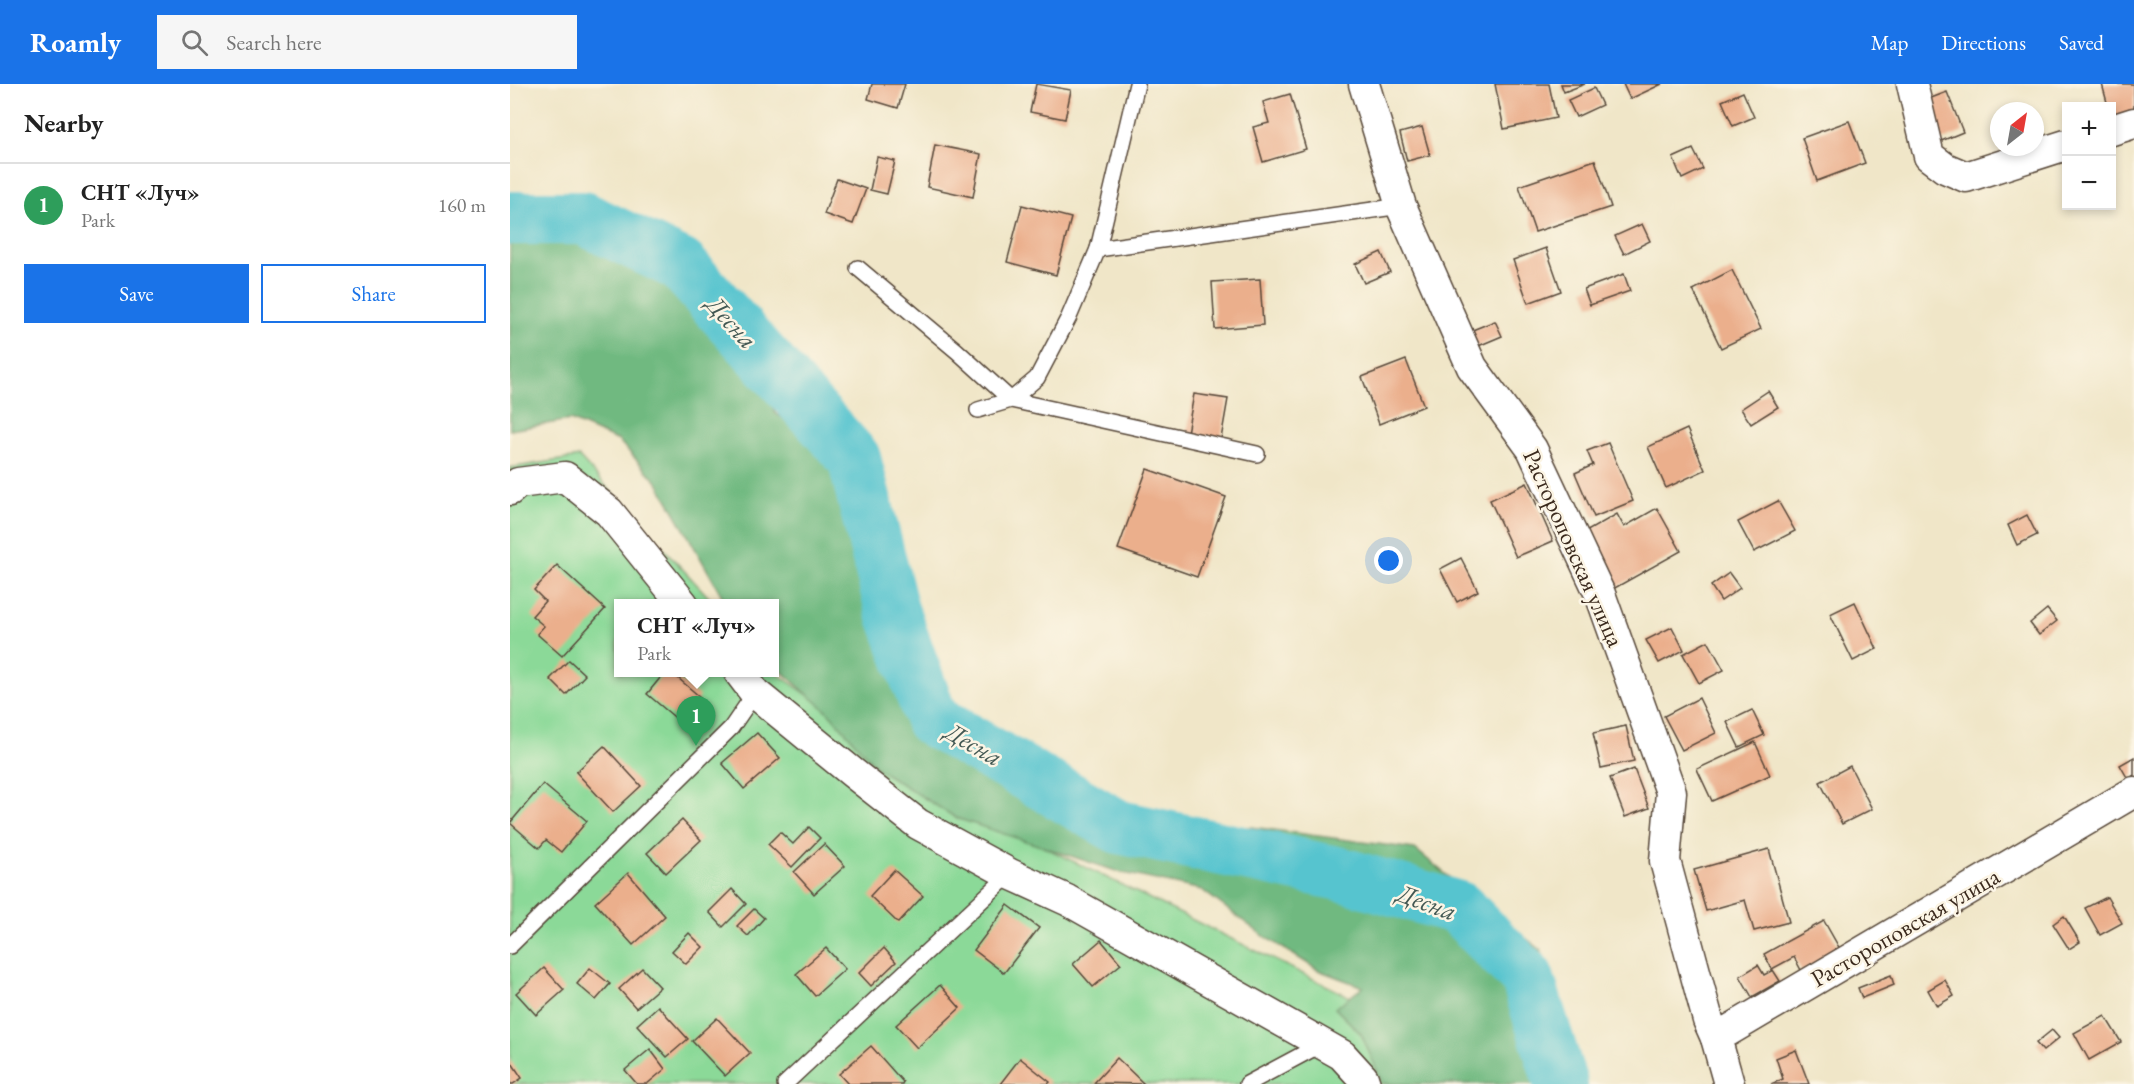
<!DOCTYPE html>
<html lang="en">
<head>
<meta charset="utf-8">
<style>
	:root { --surface:#fff; --page:#f6f6f6; --text:#222; --muted:#767676; --line:#e0e0e0; --accent:#1a73e8 }
	body { margin:0; font-family:"EB Garamond",serif; background:var(--page); color:var(--text) }
	.controls { position:absolute; right:18px; top:18px; display:grid; overflow:hidden; border-radius:0px; box-shadow:0 3px 9px #0003 }
	.controls button { width:54px; height:54px; display:grid; place-items:center; padding:0; border:0; border-bottom:2px solid var(--line); background:var(--surface); color:var(--text); font:30px sans-serif }
	.compass { position:absolute; left:1480px; top:18px; width:54px; height:54px; border-radius:50%; background:var(--surface); box-shadow:0 3px 9px #0003; rotate:31deg }
	.you { position:absolute; left:879px; top:477px; width:21px; height:21px; margin:-15px; border:4px solid #fff; border-radius:50%; background:#1a73e8; box-shadow:0 0 0 9px #1a73e833 }
	.badge { display:grid; place-items:center; width:39px; height:39px; border-radius:50%; background:var(--accent); color:#fff; font-size:20px; font-weight:700 }
	.pin { position:absolute; translate:-50% -50px; filter:drop-shadow(0 2px 3px #0008) }
	.pin::after { content:''; position:absolute; top:32px; width:21px; height:18px; background:inherit; clip-path:polygon(0 0,100% 0,50% 100%) }
	.popup { position:absolute; left:104px; top:515px; width:165px; height:78px; box-sizing:border-box; display:grid; place-content:center; border-radius:0px; background:var(--surface); filter:drop-shadow(0 2px 4px #0005); font-size:20px; white-space:nowrap; color:var(--muted) }
	.popup b { font-size:22px; color:var(--text) }
	.popup::after { content:''; position:absolute; left:50%; top:100%; margin-left:-12px; border:12px solid transparent; border-top-color:var(--surface) }
	.list { margin:0; padding:0; list-style:none }
	h2 { display:flex; justify-content:space-between; align-items:center; height:78px; margin:0; padding:0 24px; font-size:26px }
	h2 small { font-size:20px; font-weight:400; color:var(--muted) }
	.list li { display:grid; grid-template-columns:39px 1fr auto; gap:18px; align-items:center; box-sizing:border-box; height:84px; padding:0 24px; border-top:2px solid var(--line) }
	.list b { display:block; font-size:22px; white-space:nowrap }
	.list p { margin:0; font-size:20px; white-space:nowrap; color:var(--muted) }
	.list em { font-size:20px; font-style:normal; color:var(--muted) }
	.actions { display:flex; gap:12px; padding:18px 24px }
	.actions a { flex:1; padding:14px 0; border:2px solid var(--accent); border-radius:0px; text-align:center; font-size:21px; color:var(--accent) }
	.actions .main { background:var(--accent); color:#fff }
	.icon { flex:none; width:33px; height:33px; fill:none; stroke:currentColor; stroke-width:2; stroke-linecap:round; stroke-linejoin:round }
	.map { position:relative; flex:none; width:1624px; height:1000px; overflow:hidden }
	header { display:flex; align-items:center; gap:36px; box-sizing:border-box; height:84px; padding:0 30px; background:var(--accent); color:#fff }
	header strong { font-size:28px }
	nav { display:flex; gap:33px; margin-inline-start:auto; font-size:21px }
	.search { width:420px; height:54px; background:var(--page); display:flex; align-items:center; gap:15px; box-sizing:border-box; padding:0 21px; border-radius:0px; color:var(--muted); font-size:22px }
	main { display:flex }
	aside { flex:1; background:var(--surface) }
	.map>svg:first-child { display:block }
</style>
</head>
<body>
<header>
<strong>Roamly</strong>
<div class="search"><svg class="icon" aria-label="search" viewBox="0 0 24 24"><circle cx="10" cy="10" r="6"/><path d="M15 15l6 6"/></svg>Search here</div>
<nav><a>Map</a><a>Directions</a><a>Saved</a></nav>
</header>
<main>
<aside>
<h2>Nearby<small></small></h2>
<ul class="list">
<li><span class="badge" style="background:#2e9e5b">1</span><div><b>СНТ «Луч»</b><p>Park</p></div><em>160 m</em></li>
</ul>
<div class="actions"><a class="main">Save</a><a>Share</a></div>
</aside>
<div class="map">
<svg width="1624" height="1000" viewBox="0 0 1624 1000">
	<rect width="100%" height="100%" fill="#fcf5e5"/>
	<filter id="ink" filterUnits="userSpaceOnUse"><feTurbulence type="fractalNoise" baseFrequency=".0167" numOctaves="2"/><feDisplacementMap in="SourceGraphic" scale="12" xChannelSelector="R" yChannelSelector="G"/><feConvolveMatrix kernelMatrix="1 2 1 2 8 2 1 2 1" color-interpolation-filters="sRGB"/></filter>
	<filter id="wash" filterUnits="userSpaceOnUse"><feTurbulence type="fractalNoise" baseFrequency=".008" numOctaves="4" result="noise"/><feDisplacementMap in="SourceGraphic" scale="24" xChannelSelector="R" yChannelSelector="G"/><feGaussianBlur stdDeviation="1.35" result="paint"/><feColorMatrix in="noise" values="0 0 0 0 0 0 0 0 0 0 0 0 0 0 0 0 0 1.4 0 .05"/><feComposite in="paint" operator="in"/></filter>
	<g filter="url(#wash)">
		<rect width="100%" height="100%" fill="#f0e6c8"/>
		<polygon fill="#8bd998" stroke="#63825b" stroke-width="1.5" points="69,373 204,519 108,520 108,588 264,588 264,585 269,591 473,733 889,937 910,1000 0,1000 0,384"/>
		<polygon fill="#70b980" stroke="#56724f" stroke-width="1.5" points="71,147 169,188 245,249 270,283 257,304 265,329 301,352 344,400 355,463 372,543 456,669 536,714 620,752 741,743 905,765 974,822 1031,866 1067,1000 873,1000 851,950 825,924 853,903 808,886 752,851 692,806 609,788 446,734 368,685 319,629 264,581 264,520 216,519 148,399 109,357 60,336 0,346 0,150"/>
		<g fill="none" stroke-linecap="round" stroke-linejoin="round">
			<polyline stroke="#57c4cf" stroke-width="54" points="0,134 73,134 171,181 344,374 382,526 422,636 609,743 831,790 949,824 1017,893 1051,1000"/>
		</g>
		<g id="blocks">
			<g fill="#ebaf8c">
				<polygon points="362,0 395,0 388,24 358,15"/>
				<polygon points="526,0 561,6 555,35 520,28"/>
				<polygon points="985,0 1039,0 1046,34 994,45"/>
				<polygon points="1051,0 1075,0 1054,8"/>
				<polygon points="1113,0 1152,0 1120,15"/>
				<polygon points="1592,0 1624,0 1624,32 1602,38 1602,22 1598,22"/>
				<polygon points="1084,4 1092,21 1066,33 1058,16"/>
				<polygon points="1233,8 1244,33 1223,42 1212,17"/>
				<polygon points="1437,8 1453,48 1424,60 1408,19"/>
				<polygon points="780,10 796,65 753,78 743,43 759,39 753,18"/>
				<polygon points="1339,37 1355,79 1307,97 1292,54"/>
				<polygon points="912,43 920,71 897,77 890,49"/>
				<polygon points="425,61 471,70 463,113 417,103"/>
				<polygon points="1183,65 1193,85 1172,95 1163,74"/>
				<polygon points="367,73 385,77 377,110 360,106"/>
				<polygon points="1085,76 1101,123 1025,148 1009,102"/>
				<polygon points="327,95 356,105 343,140 314,130"/>
				<polygon points="512,121 561,134 546,191 497,178"/>
				<polygon points="1132,140 1140,157 1114,170 1105,152"/>
				<polygon points="1036,164 1051,207 1018,219 1003,176"/>
				<polygon points="871,168 880,188 854,199 845,180"/>
				<polygon points="1222,186 1251,245 1211,264 1183,206"/>
				<polygon points="1114,190 1120,207 1080,221 1074,205"/>
				<polygon points="750,195 753,241 705,245 702,198"/>
				<polygon points="985,237 992,252 966,263 960,247"/>
				<polygon points="896,276 914,322 869,340 852,293"/>
				<polygon points="1258,307 1268,323 1241,340 1231,325"/>
				<polygon points="684,310 718,315 711,355 677,349"/>
				<polygon points="1177,345 1195,386 1156,404 1138,363"/>
				<polygon points="1098,359 1123,417 1084,433 1065,389 1083,381 1077,367"/>
				<polygon points="637,385 716,413 687,493 608,465"/>
				<polygon points="1017,399 1043,457 1006,473 980,416"/>
				<polygon points="1268,417 1285,447 1244,468 1228,438"/>
				<polygon points="1147,424 1171,467 1103,505 1072,450 1107,430 1114,443"/>
				<polygon points="1517,431 1527,451 1507,461 1498,441"/>
				<polygon points="951,474 968,507 947,518 930,485"/>
				<polygon points="47,481 95,525 52,572 27,550 34,542 22,532 35,517 24,506"/>
				<polygon points="1219,489 1230,504 1211,517 1201,502"/>
				<polygon points="1345,518 1367,565 1343,577 1320,530"/>
				<polygon points="1537,525 1547,537 1529,551 1520,539"/>
				<polygon points="1162,543 1174,566 1149,579 1136,556"/>
				<polygon points="1198,557 1214,586 1189,599 1173,570"/>
				<polygon points="59,576 75,591 56,611 40,595"/>
				<polygon points="155,588 161,588 190,613 169,637 137,610"/>
				<polygon points="1189,614 1206,649 1172,666 1154,632"/>
				<polygon points="1242,626 1254,651 1229,663 1217,638"/>
				<polygon points="1116,642 1124,677 1091,684 1083,649"/>
				<polygon points="247,649 270,674 234,705 212,679"/>
				<polygon points="1245,658 1260,691 1202,717 1187,685"/>
				<polygon points="94,662 131,702 103,728 66,688"/>
				<polygon points="1624,673 1624,691 1618,695 1610,681"/>
				<polygon points="1340,682 1362,725 1332,740 1310,698"/>
				<polygon points="1124,685 1139,724 1115,733 1100,694"/>
				<polygon points="33,700 77,737 51,768 36,756 29,764 0,739"/>
				<polygon points="172,736 191,756 156,789 137,769"/>
				<polygon points="299,743 310,754 282,783 258,760 270,748 283,760"/>
				<polygon points="314,760 335,782 304,810 284,788"/>
				<polygon points="1259,765 1279,838 1244,847 1235,816 1196,827 1184,786"/>
				<polygon points="384,786 413,812 388,839 360,812"/>
				<polygon points="118,789 155,832 123,861 85,819"/>
				<polygon points="222,805 236,820 213,843 199,828"/>
				<polygon points="1597,813 1612,839 1590,851 1575,824"/>
				<polygon points="498,821 529,844 494,889 464,866"/>
				<polygon points="244,825 254,834 238,852 227,842"/>
				<polygon points="1554,832 1570,858 1559,865 1543,840"/>
				<polygon points="1314,837 1331,867 1292,888 1284,873 1262,885 1254,870"/>
				<polygon points="179,849 193,863 176,880 162,867"/>
				<polygon points="591,856 611,880 583,903 563,880"/>
				<polygon points="316,864 335,885 305,912 286,890"/>
				<polygon points="374,864 386,878 361,902 349,889"/>
				<polygon points="1248,881 1254,891 1263,886 1270,897 1242,913 1230,892"/>
				<polygon points="34,884 54,906 26,931 6,909"/>
				<polygon points="80,884 100,900 86,916 67,900"/>
				<polygon points="132,884 150,903 126,924 109,905"/>
				<polygon points="1381,891 1384,901 1352,914 1348,904"/>
				<polygon points="1435,896 1444,912 1427,922 1418,906"/>
				<polygon points="430,901 450,924 407,964 386,941"/>
				<polygon points="148,922 178,955 157,973 127,941"/>
				<polygon points="1595,932 1611,958 1579,976 1564,949"/>
				<polygon points="207,934 240,969 215,992 182,957"/>
				<polygon points="1542,946 1549,954 1533,967 1526,959"/>
				<polygon points="361,962 393,998 392,1000 338,1000 329,990"/>
				<polygon points="140,965 155,985 137,1000 127,1000 115,986"/>
				<polygon points="1286,966 1299,1000 1261,1000 1273,995 1266,974"/>
				<polygon points="510,974 540,998 538,1000 490,1000"/>
				<polygon points="607,974 634,1000 584,999"/>
				<polygon points="0,976 12,994 3,1000 0,1000"/>
			</g>
		</g>
	</g>
	<g filter="url(#ink)">
		<use href="#blocks" fill-opacity="0" stroke="#564638" stroke-width="1.5"/>
		<g fill="none" stroke-linecap="round" stroke-linejoin="round">
			<defs>
				<g id="lane">
					<polyline points="588,165 627,0"/>
					<polyline points="348,184 447,267 501,316 527,294 559,233 588,165 891,122"/>
					<polyline points="468,326 501,316 747,370"/>
					<polyline points="0,862 221,644 245,609"/>
					<polyline points="275,1000 500,790"/>
					<polyline points="737,1000 810,961"/>
				</g>
				<g id="street">
					<polyline points="854,0 891,122 962,283 1022,365 1090,510 1161,708 1155,777 1198,936 1206,954"/>
					<polyline points="1402,0 1419,72 1435,84 1456,93 1556,61"/>
					<polyline points="1602,46 1624,39"/>
					<polyline points="0,406 8,399 55,393 99,428 173,520"/>
					<polyline points="229,588 245,609 343,689 408,740 500,790 557,816 832,971 853,994 855,1000"/>
					<polyline points="1219,1000 1206,954 1624,708"/>
				</g>
			</defs>
			<use href="#lane" stroke="#564638" stroke-width="18"/>
			<use href="#street" stroke="#564638" stroke-width="33"/>
			<use href="#lane" stroke="#fff" stroke-width="15"/>
			<use href="#street" stroke="#fff" stroke-width="30"/>
		</g>
	</g>
	<g text-anchor="middle" dominant-baseline="central" stroke-width="5" stroke-linejoin="round" paint-order="stroke">
		<g font-size="24" fill="#3b2a1e" stroke="#fcf5e5">
			<text transform="translate(1064 464) rotate(66)">Растороповская улица</text>
			<text transform="translate(1395 843) rotate(-30)">Растороповская улица</text>
		</g>
		<g font-size="26" font-style="italic" fill="#435853" stroke="#fcf5e5">
			<text transform="translate(222 238) rotate(48)">Десна</text>
			<text transform="translate(464 660) rotate(30)">Десна</text>
			<text transform="translate(917 818) rotate(20)">Десна</text>
		</g>
	</g>
</svg>
<div class="controls">
<button>+</button>
<button>−</button>
</div>
<svg class="compass" viewBox="-18 -18 36 36"><path d="M0-13l5 13h-10z" fill="#e53935"/><path d="M0 13l5-13h-10z" fill="#767676"/></svg>
<div class="you"></div>
<div class="pin badge" style="left:186px;top:662px;background:#2e9e5b">1</div>
<div class="popup"><b>СНТ «Луч»</b>Park</div>
</div>
</main>
</body>
</html>
